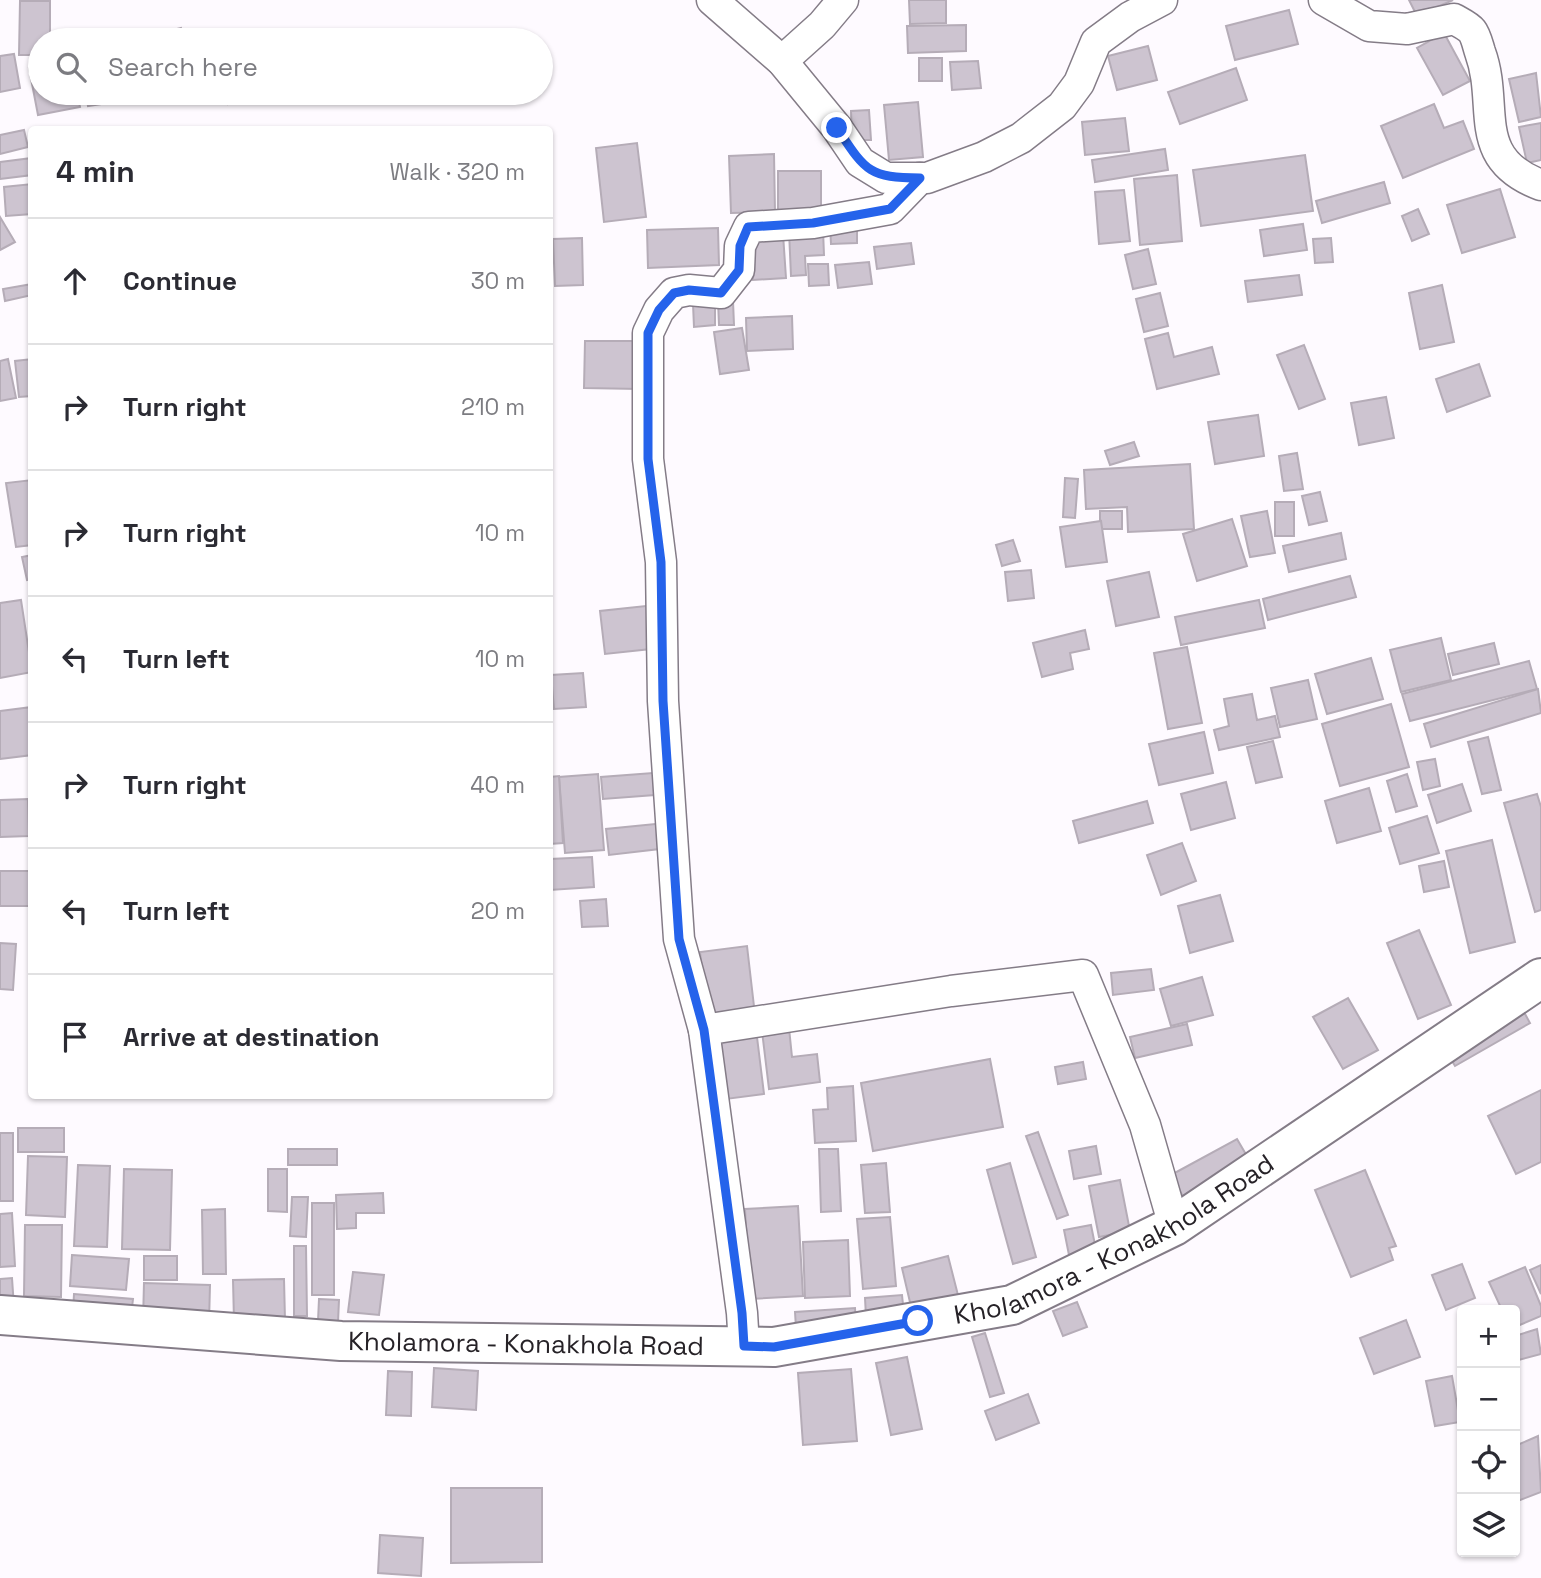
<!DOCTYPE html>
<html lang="en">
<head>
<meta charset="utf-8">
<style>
	:root { --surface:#fff; --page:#f2f2f3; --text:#2b2b33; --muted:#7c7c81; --line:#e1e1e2 }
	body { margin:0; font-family:"Space Grotesk",sans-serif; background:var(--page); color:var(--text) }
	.controls { position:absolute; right:21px; bottom:21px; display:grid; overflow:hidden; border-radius:7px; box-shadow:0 2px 5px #0004 }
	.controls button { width:63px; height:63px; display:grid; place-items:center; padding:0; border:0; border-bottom:2px solid var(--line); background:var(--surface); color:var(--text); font:35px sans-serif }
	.stop { position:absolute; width:21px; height:21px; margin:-16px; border:5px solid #2563eb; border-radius:50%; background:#fff }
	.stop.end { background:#2563eb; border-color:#fff; box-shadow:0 2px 7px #0008 }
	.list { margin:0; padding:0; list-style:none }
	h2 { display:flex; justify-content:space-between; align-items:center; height:91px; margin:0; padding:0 28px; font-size:30px }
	h2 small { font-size:23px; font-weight:400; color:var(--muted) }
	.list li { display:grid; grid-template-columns:46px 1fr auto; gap:21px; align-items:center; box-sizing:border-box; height:126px; padding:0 28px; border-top:2px solid var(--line) }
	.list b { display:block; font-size:26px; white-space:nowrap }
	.list em { font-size:23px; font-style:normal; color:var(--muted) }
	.icon { flex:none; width:38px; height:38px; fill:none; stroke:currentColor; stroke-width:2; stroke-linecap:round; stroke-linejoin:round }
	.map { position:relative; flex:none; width:1541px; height:1578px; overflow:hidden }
	.search { position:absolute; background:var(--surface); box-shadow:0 2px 5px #0004; left:28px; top:28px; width:525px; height:77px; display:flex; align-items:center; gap:18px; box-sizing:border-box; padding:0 24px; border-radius:38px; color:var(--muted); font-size:26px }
	.panel { position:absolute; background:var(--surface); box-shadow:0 2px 5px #0004; left:28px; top:126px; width:525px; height:973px; border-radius:7px }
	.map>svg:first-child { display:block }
</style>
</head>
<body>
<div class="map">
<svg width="1541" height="1578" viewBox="0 0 1541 1578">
	<rect width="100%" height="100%" fill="#fefaff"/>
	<g fill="#cdc4d0" stroke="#b5acb7" stroke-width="2">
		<polygon points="909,0 946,0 946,23 910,24"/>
		<polygon points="1409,0 1453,0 1417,16"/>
		<polygon points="20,1 50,1 50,40 40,40 40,55 19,55"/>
		<polygon points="1289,10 1298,44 1235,60 1226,26"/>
		<polygon points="966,25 966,51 908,53 907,26"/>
		<polygon points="181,28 184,40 143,40 142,38"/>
		<polygon points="1444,33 1470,81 1443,95 1417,48"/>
		<polygon points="1148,46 1157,80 1117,90 1108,56"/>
		<polygon points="14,54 20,88 0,92 0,56"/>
		<rect x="919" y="58" width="23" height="23"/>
		<polygon points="978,61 981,88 952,90 950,62"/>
		<polygon points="40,66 40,93 77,93 80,107 38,115 29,68"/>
		<polygon points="1236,68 1247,100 1180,124 1168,92"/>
		<polygon points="1536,73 1541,117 1519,122 1509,79"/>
		<polygon points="86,93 119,93 121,101 88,106"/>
		<polygon points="225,93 272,93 272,95 228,104"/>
		<polygon points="918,102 923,157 889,160 884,105"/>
		<polygon points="1434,104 1444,128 1463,121 1474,149 1403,178 1381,126"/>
		<polygon points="869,110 871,140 852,140 851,111"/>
		<polygon points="1125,118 1129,151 1085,155 1082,122"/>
		<polygon points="1541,123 1541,160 1527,163 1519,127"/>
		<polygon points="24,130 28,147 0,154 0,135"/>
		<polygon points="637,143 646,217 604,222 596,148"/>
		<polygon points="1165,149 1168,170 1095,182 1092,160"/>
		<polygon points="774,154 775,212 731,213 729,156"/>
		<polygon points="1305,155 1313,211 1201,226 1193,170"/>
		<polygon points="32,158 32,175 0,179 0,162"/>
		<rect x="778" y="171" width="43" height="45"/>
		<polygon points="1177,175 1182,241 1140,245 1134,179"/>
		<polygon points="1384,182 1390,203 1322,223 1316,201"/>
		<polygon points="32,184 32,214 6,216 4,187"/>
		<polygon points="1500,189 1515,237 1462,253 1447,205"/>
		<polygon points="1124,190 1130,241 1099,244 1095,192"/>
		<polygon points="1418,209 1429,234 1412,241 1402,216"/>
		<polygon points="0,217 15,242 0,250"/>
		<polygon points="857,223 857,243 831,244 830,224"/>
		<polygon points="1303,224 1307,250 1264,256 1260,230"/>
		<polygon points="718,228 719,265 648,268 647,230"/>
		<polygon points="823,230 824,255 805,256 806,275 791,276 789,231"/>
		<polygon points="783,234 786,278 753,280 751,235"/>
		<polygon points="582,238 583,285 555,286 553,239"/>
		<polygon points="1331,238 1333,262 1315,263 1313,239"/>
		<polygon points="911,243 914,264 877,269 874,247"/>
		<polygon points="1148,249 1156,284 1133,289 1125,255"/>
		<polygon points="869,262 872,284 838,288 835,265"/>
		<polygon points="808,264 828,264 829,285 809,286"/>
		<polygon points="1299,275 1302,295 1248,302 1245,281"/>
		<polygon points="32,284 32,295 5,301 3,289"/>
		<polygon points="1442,285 1454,342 1420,349 1409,293"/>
		<polygon points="1160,293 1168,326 1144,332 1136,299"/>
		<polygon points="718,301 733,301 734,325 719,325"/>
		<polygon points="715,303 715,325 694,327 693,304"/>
		<polygon points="792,316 793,349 747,351 746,318"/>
		<polygon points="742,328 749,370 720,374 714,332"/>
		<polygon points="1168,333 1174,357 1212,347 1219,374 1157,389 1145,339"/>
		<polygon points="585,341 639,341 639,389 584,388"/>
		<polygon points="1304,345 1325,399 1299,409 1277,355"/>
		<polygon points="8,359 16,398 0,401 0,361"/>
		<polygon points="32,359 32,396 19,397 15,361"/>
		<polygon points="1479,364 1490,396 1447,412 1436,379"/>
		<polygon points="1386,397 1394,438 1359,445 1351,403"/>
		<polygon points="1258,415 1264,456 1215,464 1208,422"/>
		<polygon points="1134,442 1139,456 1110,465 1105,451"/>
		<polygon points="1297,453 1303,489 1284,491 1279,456"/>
		<polygon points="1190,464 1194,529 1128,532 1127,507 1086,509 1084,470"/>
		<polygon points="1065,478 1078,479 1075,518 1063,517"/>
		<polygon points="32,480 32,545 16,547 6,483"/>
		<polygon points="1320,492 1327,521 1309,525 1302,496"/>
		<rect x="1275" y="502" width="19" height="34"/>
		<rect x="1100" y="511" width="22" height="18"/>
		<polygon points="1267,511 1275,553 1250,557 1241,516"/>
		<polygon points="1232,519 1247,566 1197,581 1183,534"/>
		<polygon points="1101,521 1107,562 1066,567 1060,527"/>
		<polygon points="1341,533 1346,559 1289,572 1283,546"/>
		<polygon points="1013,540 1020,561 1002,566 996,545"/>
		<polygon points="32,555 32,579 27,580 22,557"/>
		<polygon points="1031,570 1034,598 1008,601 1005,572"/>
		<polygon points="1149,572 1159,617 1116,626 1107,581"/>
		<polygon points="1350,576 1356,597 1268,620 1263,599"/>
		<polygon points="21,600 32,672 0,678 0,603"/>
		<polygon points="1259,600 1265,628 1181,645 1175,617"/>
		<polygon points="655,605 660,648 605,654 600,611"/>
		<polygon points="1085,630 1089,649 1070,653 1073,669 1042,677 1033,643"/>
		<polygon points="1441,638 1451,680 1401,692 1390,650"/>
		<polygon points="1494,643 1499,664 1453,675 1448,654"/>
		<polygon points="1187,647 1202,723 1168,729 1154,653"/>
		<polygon points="1371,658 1383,699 1327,714 1315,674"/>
		<polygon points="1529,661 1537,689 1410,721 1402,694"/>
		<polygon points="583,673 586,707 554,709 551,675"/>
		<polygon points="1308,680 1317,719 1280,727 1271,688"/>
		<polygon points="1538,689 1541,713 1431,747 1424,724"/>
		<polygon points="1252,694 1257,720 1275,716 1280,737 1219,750 1214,730 1229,726 1224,699"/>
		<polygon points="1391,704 1409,767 1340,786 1322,724"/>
		<polygon points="32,707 32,755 0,759 0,711"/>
		<polygon points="1204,732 1213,773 1159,785 1149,744"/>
		<polygon points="1488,737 1501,790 1482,794 1468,742"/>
		<polygon points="1273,741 1282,777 1256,783 1247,747"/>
		<polygon points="1435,759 1440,786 1423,790 1417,762"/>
		<polygon points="666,772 668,794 603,799 601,777"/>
		<polygon points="598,774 604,850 565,853 559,777"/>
		<polygon points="1407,774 1417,806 1396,812 1387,781"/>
		<polygon points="559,776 563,843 550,844 550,777"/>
		<polygon points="1226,782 1235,818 1191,830 1181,794"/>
		<polygon points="1462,784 1471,811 1437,823 1428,795"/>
		<polygon points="1369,788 1381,831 1337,843 1325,801"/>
		<polygon points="1537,794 1541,807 1541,910 1535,912 1504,803"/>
		<polygon points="28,799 29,836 0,837 0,800"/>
		<polygon points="1147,801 1153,823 1079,843 1073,821"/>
		<polygon points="1427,816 1439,853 1400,864 1389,828"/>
		<polygon points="665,823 668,848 609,855 606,829"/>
		<polygon points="1492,840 1515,942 1470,953 1446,851"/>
		<polygon points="1182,843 1196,881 1161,895 1147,855"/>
		<polygon points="592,857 594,887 550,890 550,859"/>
		<polygon points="1444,861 1449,887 1424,892 1419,866"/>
		<rect x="0" y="871" width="30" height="35"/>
		<polygon points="1220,895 1233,941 1190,953 1178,906"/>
		<polygon points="606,899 608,926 582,927 580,901"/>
		<polygon points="1419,930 1451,1005 1418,1019 1387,943"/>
		<polygon points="0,943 16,944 13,990 0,989"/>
		<polygon points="747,946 755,1015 708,1020 700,952"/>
		<polygon points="1151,969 1154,990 1113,995 1111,973"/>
		<polygon points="1202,977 1213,1015 1171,1026 1160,989"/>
		<polygon points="1348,998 1378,1050 1343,1069 1313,1017"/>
		<polygon points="1519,1003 1530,1023 1455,1066 1443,1046"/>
		<polygon points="1187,1024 1192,1045 1135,1058 1130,1037"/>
		<polygon points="789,1028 792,1057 817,1054 820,1082 769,1089 762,1031"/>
		<polygon points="756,1029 764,1094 726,1099 718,1033"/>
		<polygon points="990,1059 1003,1127 873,1151 861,1083"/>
		<polygon points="1083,1062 1086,1079 1058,1084 1055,1067"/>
		<polygon points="853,1086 856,1141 815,1143 813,1110 828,1109 827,1088"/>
		<polygon points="1541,1090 1541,1162 1516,1174 1488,1116"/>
		<rect x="18" y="1128" width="46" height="24"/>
		<polygon points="1038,1132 1068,1215 1057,1219 1026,1136"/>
		<rect x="0" y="1133" width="13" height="68"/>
		<polygon points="1237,1139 1251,1163 1185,1200 1171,1175"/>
		<polygon points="1096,1146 1101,1174 1074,1179 1069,1151"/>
		<rect x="288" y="1149" width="49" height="16"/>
		<polygon points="819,1149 838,1149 841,1211 821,1212"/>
		<polygon points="28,1156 67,1157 65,1217 26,1215"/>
		<polygon points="886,1163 890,1212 865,1213 861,1165"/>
		<polygon points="1010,1163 1036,1257 1013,1264 987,1170"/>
		<polygon points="78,1165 110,1166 107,1247 74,1246"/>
		<polygon points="124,1169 172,1170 170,1250 122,1249"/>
		<polygon points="268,1169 287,1169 287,1212 268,1211"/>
		<polygon points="1365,1170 1396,1246 1389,1248 1393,1260 1351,1277 1315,1190"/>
		<polygon points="1120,1180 1130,1231 1099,1237 1089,1186"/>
		<polygon points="383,1193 384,1213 356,1213 356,1228 337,1229 336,1195"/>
		<polygon points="292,1197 308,1197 306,1237 290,1236"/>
		<rect x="312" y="1203" width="22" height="92"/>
		<polygon points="798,1206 803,1296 750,1299 745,1209"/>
		<polygon points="225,1209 226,1274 203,1274 202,1210"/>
		<polygon points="12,1213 15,1266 0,1267 0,1214"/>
		<polygon points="890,1217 896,1286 863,1289 857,1219"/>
		<polygon points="25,1225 62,1225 61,1297 24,1296"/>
		<polygon points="1091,1225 1097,1255 1070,1260 1064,1230"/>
		<polygon points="848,1240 850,1296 805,1298 803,1242"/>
		<polygon points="294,1246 306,1246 307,1316 294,1316"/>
		<polygon points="72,1255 129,1259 126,1290 70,1286"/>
		<rect x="144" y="1256" width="33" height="24"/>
		<polygon points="948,1256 960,1303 913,1315 902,1268"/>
		<polygon points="1462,1264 1475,1298 1446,1310 1432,1275"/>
		<polygon points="1541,1265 1541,1294 1530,1270"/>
		<polygon points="1525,1267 1541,1306 1541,1316 1515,1327 1515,1310 1502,1310 1489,1282"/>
		<polygon points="353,1272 384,1275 379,1315 348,1312"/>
		<polygon points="12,1278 14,1307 0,1308 0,1279"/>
		<polygon points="284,1279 285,1320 234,1321 233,1280"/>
		<polygon points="144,1283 210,1285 209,1323 143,1321"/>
		<polygon points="74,1294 133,1299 131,1316 73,1312"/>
		<polygon points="902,1295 904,1314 866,1317 865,1298"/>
		<polygon points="319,1299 339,1300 338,1322 318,1321"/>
		<polygon points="1077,1302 1087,1327 1063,1336 1053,1311"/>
		<polygon points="855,1308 856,1324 796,1328 795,1312"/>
		<polygon points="1406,1320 1420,1357 1374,1374 1360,1338"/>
		<polygon points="1537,1329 1541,1354 1515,1361 1515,1336"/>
		<polygon points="985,1333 1004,1393 990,1397 972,1337"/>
		<polygon points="907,1357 922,1429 891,1435 876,1363"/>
		<polygon points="434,1368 478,1371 476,1410 432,1407"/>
		<polygon points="851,1369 857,1441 803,1445 798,1373"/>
		<polygon points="388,1371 412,1372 411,1416 386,1415"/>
		<polygon points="1452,1376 1460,1422 1435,1426 1426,1381"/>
		<polygon points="1028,1394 1039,1423 996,1440 985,1411"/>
		<polygon points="1538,1436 1541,1492 1515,1502 1515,1446"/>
		<polygon points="451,1488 542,1488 542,1562 451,1563"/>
		<polygon points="380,1535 423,1538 421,1576 378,1573"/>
	</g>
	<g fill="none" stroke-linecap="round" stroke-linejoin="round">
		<defs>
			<g id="minor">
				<polyline points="712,0 782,61 837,128 860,162 886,178 927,178 984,157 1021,138 1062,106 1079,83 1096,42 1130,17 1162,0"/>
				<path d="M1324 0 1369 26 1407 29 1454 19C1459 22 1468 26 1472 31 1476 36 1478 46 1480 52 1500 106 1469 158 1541 185"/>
				<polyline points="782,61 822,25 843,0"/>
				<polyline points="704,1030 679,939 663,701 661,562 648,459 648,333 659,310 674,293 689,290 721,293 739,270 740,246 749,227 813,223 890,209 920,178"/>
				<polyline points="744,1346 742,1313 704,1030 951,991 1083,975 1145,1125 1174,1226"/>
			</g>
			<g id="secondary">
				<path id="s1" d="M0 1315 341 1341 774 1347 1012 1305 1174 1226 1541 978"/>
			</g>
		</defs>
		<use href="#minor" stroke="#847c87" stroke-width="33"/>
		<use href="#secondary" stroke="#847c87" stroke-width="42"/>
		<use href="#minor" stroke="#fff" stroke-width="30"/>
		<use href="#secondary" stroke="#fff" stroke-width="38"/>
	</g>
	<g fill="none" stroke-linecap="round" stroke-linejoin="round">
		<path stroke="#2563eb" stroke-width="9" d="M837 128C865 170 868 178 920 178L890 209 813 223 748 227 740 246 739 270 721 293 689 290 674 293 659 310 648 333V459L661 562 663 701 679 939 704 1030 742 1313 744 1346 774 1347 918 1321"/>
	</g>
	<g text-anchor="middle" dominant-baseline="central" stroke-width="5" stroke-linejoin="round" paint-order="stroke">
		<g font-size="26" fill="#262227" stroke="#fefaff">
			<text stroke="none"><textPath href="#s1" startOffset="1136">Kholamora - Konakhola Road</textPath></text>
			<text stroke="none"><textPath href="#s1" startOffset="527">Kholamora - Konakhola Road</textPath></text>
		</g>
	</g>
</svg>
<div class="controls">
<button>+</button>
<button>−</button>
<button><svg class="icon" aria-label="locate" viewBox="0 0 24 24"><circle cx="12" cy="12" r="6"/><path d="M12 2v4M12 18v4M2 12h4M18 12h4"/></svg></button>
<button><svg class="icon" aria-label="layers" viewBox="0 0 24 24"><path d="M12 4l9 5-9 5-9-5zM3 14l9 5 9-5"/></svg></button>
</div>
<div class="stop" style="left:918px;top:1321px"></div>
<div class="stop end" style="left:837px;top:128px"></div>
<div class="search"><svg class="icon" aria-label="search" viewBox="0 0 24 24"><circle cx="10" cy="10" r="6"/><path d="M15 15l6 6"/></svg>Search here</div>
<section class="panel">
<h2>4 min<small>Walk · 320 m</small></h2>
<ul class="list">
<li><svg class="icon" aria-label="ahead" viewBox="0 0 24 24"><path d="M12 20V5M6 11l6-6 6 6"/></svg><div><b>Continue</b></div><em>30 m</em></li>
<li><svg class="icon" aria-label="right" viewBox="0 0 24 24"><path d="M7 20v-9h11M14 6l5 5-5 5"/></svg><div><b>Turn right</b></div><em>210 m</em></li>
<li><svg class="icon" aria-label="right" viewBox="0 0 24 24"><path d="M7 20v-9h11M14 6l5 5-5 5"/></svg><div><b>Turn right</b></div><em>10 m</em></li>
<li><svg class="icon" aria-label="left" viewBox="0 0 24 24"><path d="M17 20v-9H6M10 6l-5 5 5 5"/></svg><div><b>Turn left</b></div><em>10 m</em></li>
<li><svg class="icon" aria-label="right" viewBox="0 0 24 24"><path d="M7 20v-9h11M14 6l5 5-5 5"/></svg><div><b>Turn right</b></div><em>40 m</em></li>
<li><svg class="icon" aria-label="left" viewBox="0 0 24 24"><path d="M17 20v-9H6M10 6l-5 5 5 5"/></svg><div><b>Turn left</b></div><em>20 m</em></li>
<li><svg class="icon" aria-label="arrive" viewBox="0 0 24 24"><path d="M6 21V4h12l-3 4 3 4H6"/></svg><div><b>Arrive at destination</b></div></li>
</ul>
</section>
</div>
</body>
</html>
